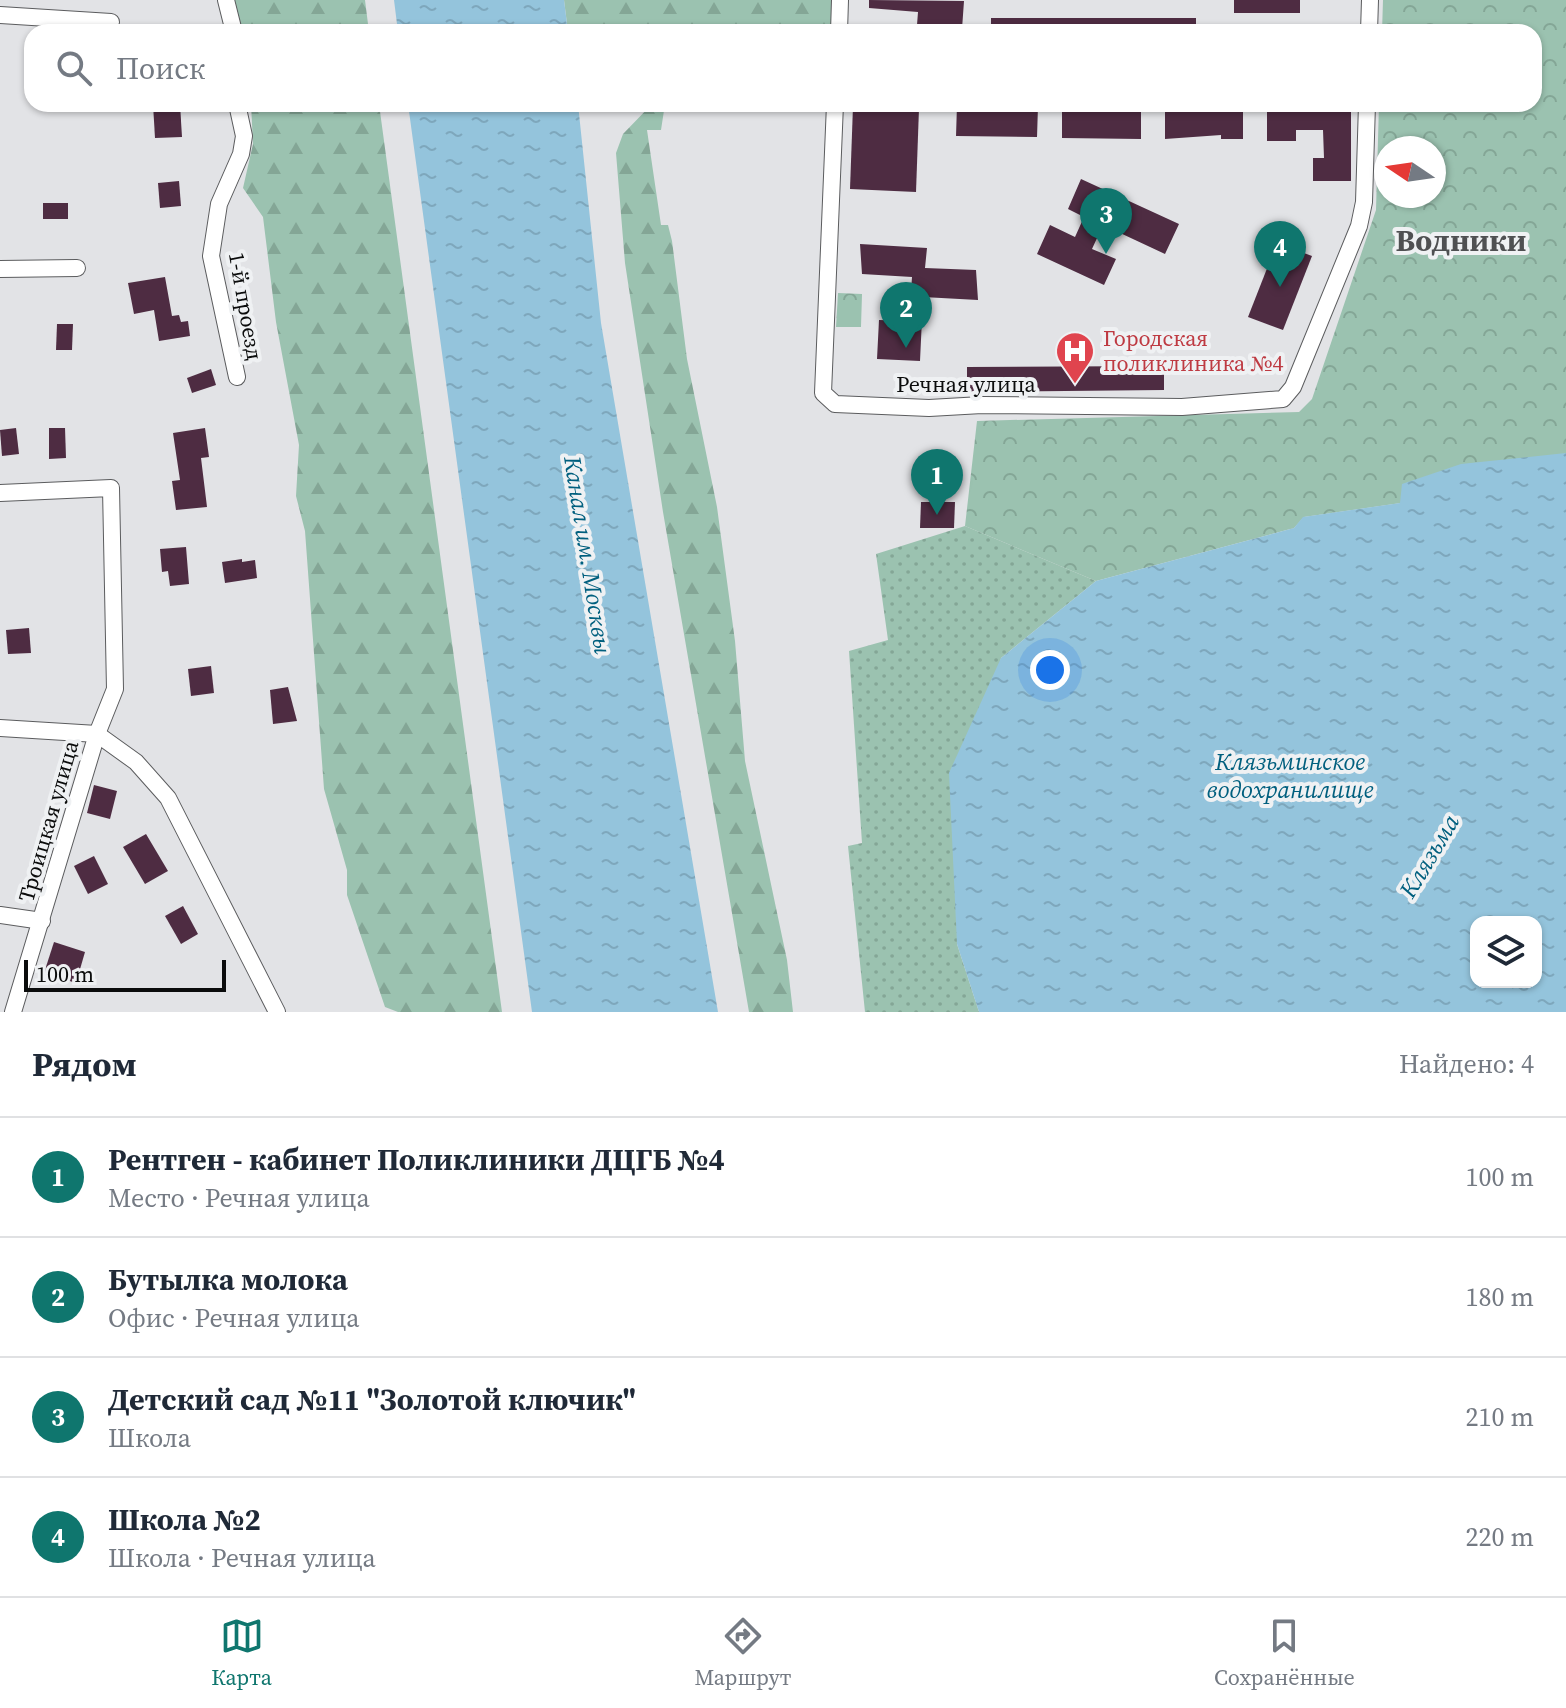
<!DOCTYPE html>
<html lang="ru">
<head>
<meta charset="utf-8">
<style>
	:root { --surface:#fff; --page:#f2f2f3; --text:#1f2937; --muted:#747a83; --line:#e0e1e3; --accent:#0f766e }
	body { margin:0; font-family:"Source Serif 4",serif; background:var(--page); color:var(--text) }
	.controls { position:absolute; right:24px; bottom:24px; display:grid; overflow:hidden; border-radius:16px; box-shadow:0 2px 6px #0004 }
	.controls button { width:72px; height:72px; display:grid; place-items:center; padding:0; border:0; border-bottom:2px solid var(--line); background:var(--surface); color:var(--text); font:40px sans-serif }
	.compass { position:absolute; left:1374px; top:136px; width:72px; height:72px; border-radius:50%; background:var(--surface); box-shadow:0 2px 6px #0004; rotate:283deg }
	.scale { position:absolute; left:24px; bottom:20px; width:202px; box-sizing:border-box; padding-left:8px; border:4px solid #0b0c0c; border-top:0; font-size:22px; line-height:28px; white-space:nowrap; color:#0b0c0c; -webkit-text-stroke:6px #eff1f3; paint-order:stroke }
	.you { position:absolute; left:1050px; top:670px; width:28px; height:28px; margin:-20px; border:6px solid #fff; border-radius:50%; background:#1a73e8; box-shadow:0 0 0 12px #1a73e833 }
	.badge { display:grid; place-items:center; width:52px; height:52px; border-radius:50%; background:var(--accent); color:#fff; font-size:26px; font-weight:700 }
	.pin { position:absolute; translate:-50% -66px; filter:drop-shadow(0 2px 4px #0008) }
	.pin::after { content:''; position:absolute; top:42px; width:28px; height:24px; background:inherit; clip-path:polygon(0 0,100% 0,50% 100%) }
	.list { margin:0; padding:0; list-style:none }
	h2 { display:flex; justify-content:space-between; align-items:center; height:104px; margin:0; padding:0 32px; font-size:34px }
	h2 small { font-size:26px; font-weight:400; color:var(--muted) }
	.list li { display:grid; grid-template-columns:52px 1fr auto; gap:24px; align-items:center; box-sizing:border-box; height:120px; padding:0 32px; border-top:2px solid var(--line) }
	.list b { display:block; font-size:30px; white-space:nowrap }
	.list p { margin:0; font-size:26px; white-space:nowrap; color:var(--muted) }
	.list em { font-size:26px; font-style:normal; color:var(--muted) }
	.icon { flex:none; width:44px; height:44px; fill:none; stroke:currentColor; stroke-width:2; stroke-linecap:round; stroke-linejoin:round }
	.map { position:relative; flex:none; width:1566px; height:1012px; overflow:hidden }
	.search { position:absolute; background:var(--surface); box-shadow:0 2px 6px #0004; left:24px; right:24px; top:24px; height:88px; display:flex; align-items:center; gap:20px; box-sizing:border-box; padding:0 28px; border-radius:24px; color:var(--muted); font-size:30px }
	.sheet { height:584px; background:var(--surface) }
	nav { display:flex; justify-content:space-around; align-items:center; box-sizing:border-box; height:112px; border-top:2px solid var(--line); background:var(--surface); font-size:22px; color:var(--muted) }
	nav a { display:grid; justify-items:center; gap:4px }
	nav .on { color:var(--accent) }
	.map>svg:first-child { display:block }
</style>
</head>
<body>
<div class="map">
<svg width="1566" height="1012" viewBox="0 0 1566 1012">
	<defs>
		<pattern id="forest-firs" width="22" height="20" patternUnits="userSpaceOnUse" patternTransform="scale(2)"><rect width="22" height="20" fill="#9bc2b0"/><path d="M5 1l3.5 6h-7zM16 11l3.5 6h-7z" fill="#84a696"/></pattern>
		<pattern id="park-crowns" width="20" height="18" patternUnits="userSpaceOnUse" patternTransform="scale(2)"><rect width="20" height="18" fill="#9bc2b0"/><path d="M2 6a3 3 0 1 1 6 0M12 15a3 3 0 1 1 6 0" fill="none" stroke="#84a696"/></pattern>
		<pattern id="garden-dots" width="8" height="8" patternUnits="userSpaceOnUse" patternTransform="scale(2)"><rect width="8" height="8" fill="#9bc2b0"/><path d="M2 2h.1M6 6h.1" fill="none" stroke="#84a696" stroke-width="1.8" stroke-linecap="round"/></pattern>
		<pattern id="water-ripples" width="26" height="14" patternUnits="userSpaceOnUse" patternTransform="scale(2)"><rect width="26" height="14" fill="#94c4dc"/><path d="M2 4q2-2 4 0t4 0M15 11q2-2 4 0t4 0" fill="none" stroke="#7ea7bc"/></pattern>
	</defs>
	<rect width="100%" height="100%" fill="#e2e3e6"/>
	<g fill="url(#forest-firs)">
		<polygon points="233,0 365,0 369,32 242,32"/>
		<polygon points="564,0 848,0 846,32 568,32"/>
		<polygon points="251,104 379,104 502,1012 398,1012 385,1007 347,895 347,870 324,789 305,531 296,496 299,445 276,322 263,217 243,188 253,144"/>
		<polygon points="652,104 665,104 661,130 647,130 661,225 668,225 672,241 687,359 717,507 735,641 745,761 787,960 793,1012 749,1012 663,512 625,263 616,153 623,134"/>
	</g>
	<g fill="url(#park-crowns)" fill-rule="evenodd">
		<path d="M1383 0H1566V454L1401 503 1304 517 1294 528 1096 581 965 526 977 421 1299 412 1312 399 1376 210 1379 104H1534V32H1382ZM1386 148H1434V196H1386Z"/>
		<polygon points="838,293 862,294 861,327 836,327"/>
	</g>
	<polygon fill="url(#garden-dots)" points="965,526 1096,581 1001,658 957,944 979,1012 865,1012 848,846 862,843 849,651 888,640 876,554"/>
	<g fill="url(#water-ripples)" fill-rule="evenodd">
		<polygon points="394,0 564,0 568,32 398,32"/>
		<polygon points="408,104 578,104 601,323 718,1012 532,1012"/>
		<path d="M1566 453V1012H979L957 944 949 773 1001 658 1096 581 1294 528 1303 517 1400 503 1402 484 1461 464ZM1536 922V982H1476V922Z"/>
	</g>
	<g fill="#4e2c42">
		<polygon points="869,0 964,1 962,29 917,25 918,12 869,8"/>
		<rect x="1234" y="0" width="66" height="13"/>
		<rect x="991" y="18" width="205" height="14"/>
		<polygon points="153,104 180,104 182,137 155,138"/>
		<polygon points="957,104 1038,105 1037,137 956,136"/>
		<polygon points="853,106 919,108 916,192 850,189"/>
		<polygon points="1351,106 1351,181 1313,181 1313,158 1324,158 1323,130 1296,130 1296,141 1267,141 1267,107"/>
		<polygon points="1165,108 1243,108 1243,139 1221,139 1221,135 1165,139"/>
		<polygon points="1062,109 1141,110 1141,139 1062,138"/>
		<polygon points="1081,179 1179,224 1165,254 1103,225 1092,249 1116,259 1104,285 1037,254 1050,225 1075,237 1084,217 1068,209"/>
		<polygon points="179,181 181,206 160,208 158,183"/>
		<rect x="43" y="203" width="25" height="16"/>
		<polygon points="1277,243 1312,256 1283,330 1248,317"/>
		<polygon points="860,244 927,248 925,268 976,270 978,300 923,297 920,361 877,359 879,320 909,321 912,277 862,274"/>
		<polygon points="165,277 172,316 179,315 181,322 188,321 190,336 159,341 154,310 134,314 128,283"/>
		<polygon points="57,324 73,324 72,350 56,350"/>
		<polygon points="1164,366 1164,390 967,392 967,367"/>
		<polygon points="211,369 216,385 192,393 187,378"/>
		<polygon points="16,428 19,454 2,456 0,430"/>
		<polygon points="49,428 65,428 66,458 49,459"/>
		<polygon points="205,428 209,457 201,458 207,507 176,510 172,481 180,480 173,433"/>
		<polygon points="921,502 955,502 954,528 920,528"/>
		<polygon points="186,547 189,584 170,586 168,571 162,572 160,549"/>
		<polygon points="242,559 242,562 255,560 257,578 225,583 222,562"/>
		<polygon points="29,628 31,653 8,654 6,630"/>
		<polygon points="211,666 214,693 191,696 188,669"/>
		<polygon points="288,687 297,721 273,724 270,690"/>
		<polygon points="94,785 117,791 110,819 87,813"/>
		<polygon points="146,834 168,871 145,884 123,847"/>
		<polygon points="94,856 108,884 88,894 74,866"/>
		<polygon points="183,906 198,934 181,944 165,916"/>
		<polygon points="54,942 85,952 76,983 44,973"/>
	</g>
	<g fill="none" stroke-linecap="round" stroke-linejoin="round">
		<defs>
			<g id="street">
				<polyline points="226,0 234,32"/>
				<polyline points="0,15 111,22"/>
				<polyline points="839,32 840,0"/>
				<polyline points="1369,32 1370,0"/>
				<polyline points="237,104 244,136 241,154 219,204 211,256 237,377"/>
				<polyline points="835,104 823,393 835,404 929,408 982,405 1182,407 1283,399 1293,387 1359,226 1364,202 1367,104"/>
				<polyline points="0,269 77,268"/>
				<polyline points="0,493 111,488 115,689 97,734 13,1012"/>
				<polyline points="0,728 97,734"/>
				<polyline points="97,734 136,762 168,798 277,1012"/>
				<polyline points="0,915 42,921"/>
			</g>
		</defs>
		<use href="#street" stroke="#5b5c5e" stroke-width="18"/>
		<use href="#street" stroke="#fff" stroke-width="16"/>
	</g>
	<defs>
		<symbol id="hospital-pin" viewBox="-11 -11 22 30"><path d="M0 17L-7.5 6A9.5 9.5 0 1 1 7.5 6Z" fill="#e0444e" stroke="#eff1f3"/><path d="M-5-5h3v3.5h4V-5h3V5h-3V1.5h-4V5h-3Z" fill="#fff"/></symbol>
	</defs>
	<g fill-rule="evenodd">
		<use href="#hospital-pin" x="1053" y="329" width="44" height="60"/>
	</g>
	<g text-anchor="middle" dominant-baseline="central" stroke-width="8" stroke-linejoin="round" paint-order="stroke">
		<g font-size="22" fill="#0b0c0c" stroke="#eff1f3">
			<text transform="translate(246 306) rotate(80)">1-й проезд</text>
			<text x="966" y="384">Речная улица</text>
			<text transform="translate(48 821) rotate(-74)">Троицкая улица</text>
		</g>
		<g font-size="22" fill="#be3a42" stroke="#eff1f3" text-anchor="start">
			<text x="1103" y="338">Городская<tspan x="1103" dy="25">поликлиника №4</tspan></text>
		</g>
		<g font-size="24" font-style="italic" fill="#005f7e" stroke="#eff1f3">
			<text transform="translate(588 555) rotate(81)">Канал им. Москвы</text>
			<text x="1290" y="761">Клязьминское<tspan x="1290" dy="28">водохранилище</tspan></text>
			<text transform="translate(1429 856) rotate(-59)">Клязьма</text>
		</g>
		<g font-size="30" font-weight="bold" fill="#4f5052" stroke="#eff1f3">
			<text x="1461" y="240">Водники</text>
		</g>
	</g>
</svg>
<div class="controls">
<button><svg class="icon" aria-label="layers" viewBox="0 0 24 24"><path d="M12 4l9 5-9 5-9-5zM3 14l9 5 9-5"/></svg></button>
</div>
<svg class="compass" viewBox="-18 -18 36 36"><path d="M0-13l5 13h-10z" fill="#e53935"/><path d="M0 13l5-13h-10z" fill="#747a83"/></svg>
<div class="scale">100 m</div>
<div class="you"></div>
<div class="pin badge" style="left:937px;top:515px">1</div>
<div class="pin badge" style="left:906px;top:348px">2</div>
<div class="pin badge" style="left:1106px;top:254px">3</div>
<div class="pin badge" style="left:1280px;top:287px">4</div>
<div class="search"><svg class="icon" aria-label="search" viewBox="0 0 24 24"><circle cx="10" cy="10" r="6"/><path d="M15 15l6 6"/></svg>Поиск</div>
</div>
<section class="sheet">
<h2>Рядом<small>Найдено: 4</small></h2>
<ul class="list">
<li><span class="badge">1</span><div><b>Рентген - кабинет Поликлиники ДЦГБ №4</b><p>Место · Речная улица</p></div><em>100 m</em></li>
<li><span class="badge">2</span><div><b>Бутылка молока</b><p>Офис · Речная улица</p></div><em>180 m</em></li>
<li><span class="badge">3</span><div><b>Детский сад №11 &quot;Золотой ключик&quot;</b><p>Школа</p></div><em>210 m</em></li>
<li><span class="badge">4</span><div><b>Школа №2</b><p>Школа · Речная улица</p></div><em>220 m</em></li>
</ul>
</section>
<nav>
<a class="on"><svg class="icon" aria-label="map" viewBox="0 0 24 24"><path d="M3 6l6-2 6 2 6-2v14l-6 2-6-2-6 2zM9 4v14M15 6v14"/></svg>Карта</a>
<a><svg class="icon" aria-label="directions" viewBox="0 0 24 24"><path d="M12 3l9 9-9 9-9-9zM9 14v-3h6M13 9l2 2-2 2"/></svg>Маршрут</a>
<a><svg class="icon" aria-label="saved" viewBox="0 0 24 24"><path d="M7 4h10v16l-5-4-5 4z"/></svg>Сохранённые</a>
</nav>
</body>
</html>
